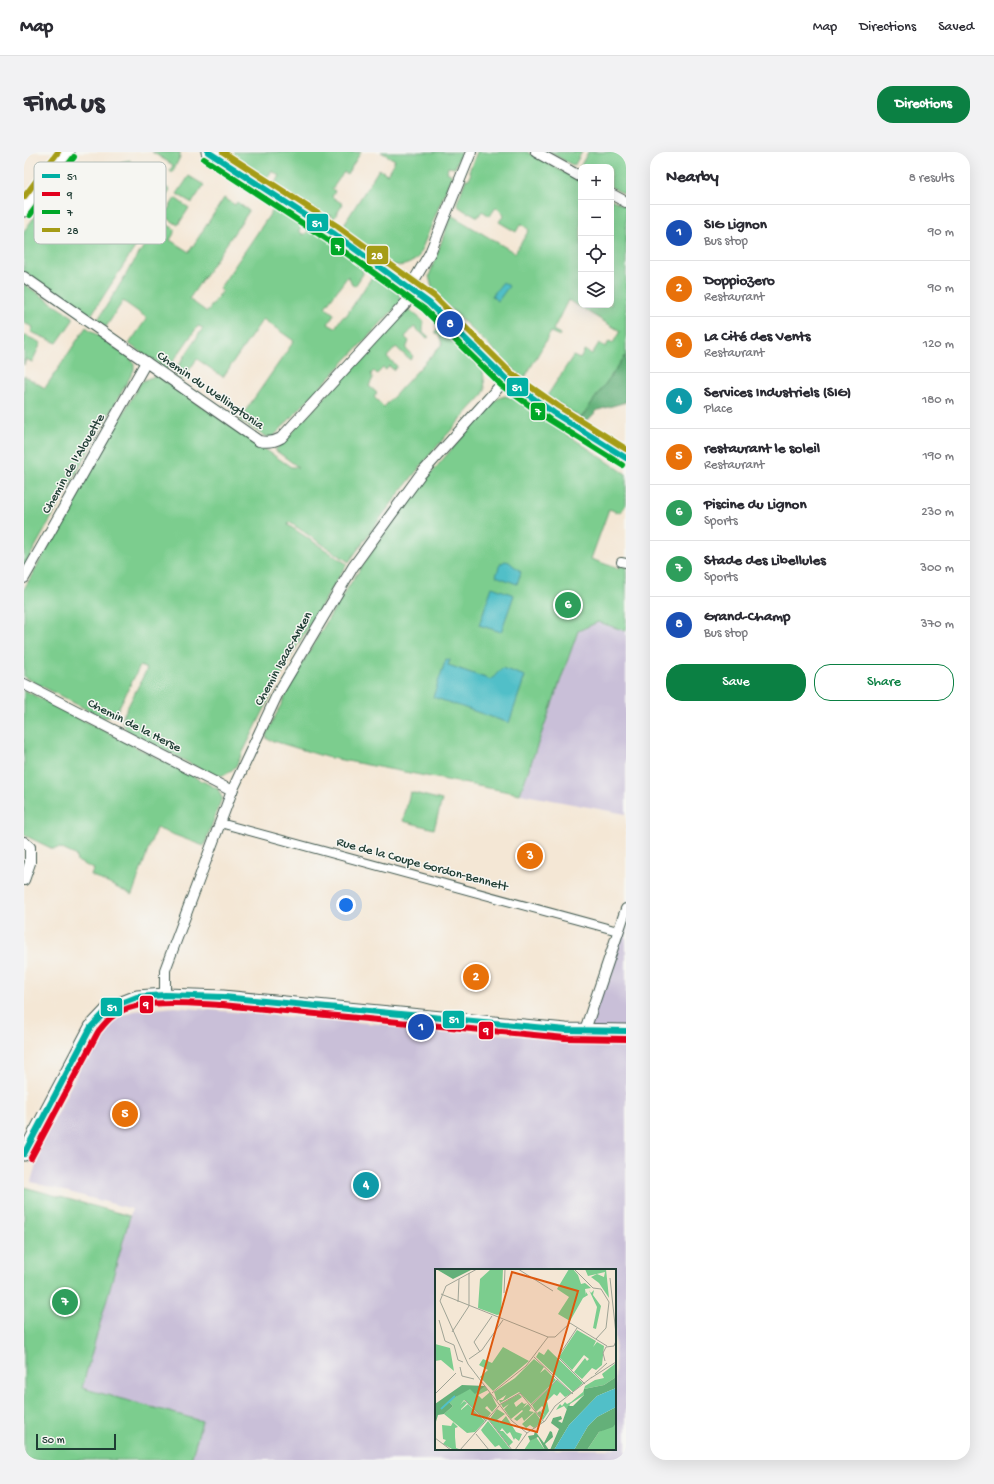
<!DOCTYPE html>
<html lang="en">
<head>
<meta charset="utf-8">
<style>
	:root { --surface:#fff; --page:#f2f2f3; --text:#2b2b33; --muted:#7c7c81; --line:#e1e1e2; --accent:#0b8043 }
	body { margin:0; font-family:"Gochi Hand",sans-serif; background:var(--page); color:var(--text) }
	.controls { position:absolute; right:12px; top:12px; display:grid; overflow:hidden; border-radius:8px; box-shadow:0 4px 16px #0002 }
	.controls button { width:36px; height:36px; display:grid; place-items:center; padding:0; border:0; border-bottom:1px solid var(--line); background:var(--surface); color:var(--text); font:20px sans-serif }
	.scale { position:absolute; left:12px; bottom:10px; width:80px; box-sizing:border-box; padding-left:4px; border:2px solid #1f3d34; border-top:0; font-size:11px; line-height:14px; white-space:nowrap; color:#1f3d34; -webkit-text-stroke:3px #f6f6f2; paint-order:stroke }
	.you { position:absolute; left:322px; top:753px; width:14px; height:14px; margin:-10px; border:3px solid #fff; border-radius:50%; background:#1a73e8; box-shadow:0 0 0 6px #1a73e833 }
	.badge { display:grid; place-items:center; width:26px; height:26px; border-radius:50%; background:var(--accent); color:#fff; font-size:13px; font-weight:700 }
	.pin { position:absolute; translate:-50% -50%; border:2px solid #fff; box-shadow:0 1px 4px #0006 }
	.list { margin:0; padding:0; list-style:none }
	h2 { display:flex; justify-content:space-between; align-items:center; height:52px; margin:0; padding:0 16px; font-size:17px }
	h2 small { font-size:13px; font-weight:400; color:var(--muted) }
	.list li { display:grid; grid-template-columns:26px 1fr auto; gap:12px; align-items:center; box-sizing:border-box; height:56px; padding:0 16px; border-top:1px solid var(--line) }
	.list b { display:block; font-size:15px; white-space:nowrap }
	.list p { margin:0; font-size:13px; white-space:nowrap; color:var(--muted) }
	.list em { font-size:13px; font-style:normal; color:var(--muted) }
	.actions { display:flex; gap:8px; padding:12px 16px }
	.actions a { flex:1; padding:9px 0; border:1px solid var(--accent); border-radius:16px; text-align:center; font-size:14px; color:var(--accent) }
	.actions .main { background:var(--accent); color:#fff }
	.icon { flex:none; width:22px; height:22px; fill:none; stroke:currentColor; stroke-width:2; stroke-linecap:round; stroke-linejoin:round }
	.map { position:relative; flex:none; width:602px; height:1308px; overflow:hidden; border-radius:16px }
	header { display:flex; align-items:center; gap:24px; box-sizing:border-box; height:56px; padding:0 20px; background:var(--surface); border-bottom:1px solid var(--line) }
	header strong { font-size:19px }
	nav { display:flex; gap:22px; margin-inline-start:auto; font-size:14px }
	.intro { display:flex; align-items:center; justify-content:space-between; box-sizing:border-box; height:96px; padding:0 24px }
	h1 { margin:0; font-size:28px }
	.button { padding:10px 18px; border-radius:16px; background:var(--accent); color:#fff; font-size:14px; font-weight:700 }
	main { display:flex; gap:24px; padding:0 24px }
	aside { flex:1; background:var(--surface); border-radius:16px; box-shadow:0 4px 16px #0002 }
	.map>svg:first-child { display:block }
</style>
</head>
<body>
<header>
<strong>Map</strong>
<nav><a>Map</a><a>Directions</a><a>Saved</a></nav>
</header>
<div class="intro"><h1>Find us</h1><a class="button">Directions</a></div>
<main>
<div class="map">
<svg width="602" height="1308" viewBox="0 0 602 1308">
	<rect width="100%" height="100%" fill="#f6f6f2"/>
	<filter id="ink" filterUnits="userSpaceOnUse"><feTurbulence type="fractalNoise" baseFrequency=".025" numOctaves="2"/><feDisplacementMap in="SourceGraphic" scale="8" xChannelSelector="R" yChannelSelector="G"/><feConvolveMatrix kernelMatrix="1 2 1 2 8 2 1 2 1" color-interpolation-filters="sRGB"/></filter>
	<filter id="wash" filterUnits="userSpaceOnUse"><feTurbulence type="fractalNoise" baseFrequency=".012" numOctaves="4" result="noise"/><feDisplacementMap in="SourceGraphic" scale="16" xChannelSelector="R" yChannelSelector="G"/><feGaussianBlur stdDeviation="0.9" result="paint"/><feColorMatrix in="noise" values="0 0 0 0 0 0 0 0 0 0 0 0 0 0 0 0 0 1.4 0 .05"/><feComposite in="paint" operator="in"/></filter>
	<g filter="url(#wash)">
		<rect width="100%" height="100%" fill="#f4e7d5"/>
		<g fill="#c9bfd8" fill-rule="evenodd">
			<polygon points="574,470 602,479 602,662 496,642 554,479"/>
			<path d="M602 768V1308H167L177 1269 58 1236 108 1057 7 1030 18 991 36 955 71 887 86 870 110 859 151 855 559 889ZM412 1118H591V1297H412Z"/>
		</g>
		<g fill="#7bcd8e" stroke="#4d8561" fill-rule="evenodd">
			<polygon points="128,0 156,0 156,5 148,21 146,19 149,13"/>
			<polygon points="210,0 337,0 323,22 320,20 308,37 311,39 308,45 319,52 310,66 306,63 303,67 250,33 256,24 248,19 242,28 206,6"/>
			<path d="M357 0H437L431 16 424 15 423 20 428 23 394 106C384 113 375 117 363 110L317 77 355 17 363 22 371 8Z"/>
			<polygon points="453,0 503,0 557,30 557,153 587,153 587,47 602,55 602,203 557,266 523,244 549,204 556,207 561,198 568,202 575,191 582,195 585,189 589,191 596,179 544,148 529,178 536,182 535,184 527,180 500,227 409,140 405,124 427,63 491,101 505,78 497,71 492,80 475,70 480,62 472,55 466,64 458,59 454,65 445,60 444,61 435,55 433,51 442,27 445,27 447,20 445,19"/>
			<polygon points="525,0 558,0 550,14"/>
			<polygon points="564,0 602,0 602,43 587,35 587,15 557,15 557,18 556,15"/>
			<polygon points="106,8 107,14 146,38 134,59 126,54 111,78 119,83 66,165 0,120 0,79 35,32 57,39 75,51 98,16 97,10"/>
			<polygon points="165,24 180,33 168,51 153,42"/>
			<polygon points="151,46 165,56 154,73 140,64"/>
			<polygon points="200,46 211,53 213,50 225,59 165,147 183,160 198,139 195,137 253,52 280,70 275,79 280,83 288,75 338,112 339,122 331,134 328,133 324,124 301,155 310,162 304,172 311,176 318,165 322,164 350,122 376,141 376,151 249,285 242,285 215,268 270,189 239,167 199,225 173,207 158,228 152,224 151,219 179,176 174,174 143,218 105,192 123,166 99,149 82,175 73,169 136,68 152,78 146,88 165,100"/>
			<polygon points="0,132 49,165 49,168 33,191 7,180 9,175 0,171"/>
			<path d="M382 158H386L399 169V180L405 185 403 186 390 175 381 185 385 189 382 197 389 204 386 208 372 195 363 205 373 214 370 218 365 214 362 218 359 216 353 222 350 219 347 222 349 226 345 234 353 241 350 245 360 255 418 192 416 185 411 180 416 173 459 218 461 237 458 244C409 296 366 351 325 410L265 370 264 373 323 412 267 504 212 614C205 622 200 624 190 624L103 579 98 571 99 564 123 517 116 514 94 557C89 564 86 566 77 565L0 525V437L117 230 125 226 133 224 267 315H274L251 298 337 207 352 194V191Z"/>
			<polygon points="62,175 105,205 110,211 110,218 0,415 0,224 21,236"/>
			<polygon points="0,183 17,191 8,210 2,207 0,213"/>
			<path d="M481 244 489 246 602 322V352L596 361 585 357 567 407 595 417 596 413 602 415V479L574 470 554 479 496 642 302 605 243 587 242 583C294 474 359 373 440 283 451 270 464 248 481 244ZM426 508 424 513 467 528 409 545Z"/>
			<polygon points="0,538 194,637 198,646 180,694 132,676 108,743 67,723 70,717 53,709 51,703 36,696 29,697 0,683"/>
			<polygon points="386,640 418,648 410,677 379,669"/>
			<polygon points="0,1035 106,1064 58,1236 178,1269 167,1308 0,1308"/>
		</g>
		<polygon fill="#64b079" stroke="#427656" points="602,203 602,250 574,258 563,269 557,266"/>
		<g fill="#51bfc8" stroke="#387e7e">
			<polygon points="479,130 485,134 474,149 468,144"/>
			<polygon points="481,409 485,410 497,420 493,432 472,424 476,412"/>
			<polygon points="468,435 490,443 477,480 455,473"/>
			<polygon points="422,507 426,508 424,513 467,528 478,516 501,524 485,571 409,545"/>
		</g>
	</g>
	<g filter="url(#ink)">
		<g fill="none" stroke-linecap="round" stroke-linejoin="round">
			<defs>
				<g id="pedestrian">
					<polyline points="597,410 602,411"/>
					<polyline points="196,671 594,779"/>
				</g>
				<g id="minor">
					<polyline points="512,0 557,25"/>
					<polyline points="587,42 602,50"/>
					<path d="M0 125 235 289C244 291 250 290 257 286L391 141"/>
					<polyline points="385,137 406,101 447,0"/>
					<polyline points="0,426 122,210"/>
					<polyline points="0,532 208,639"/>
					<polyline points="0,690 6,695 6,711 0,728"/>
					<polyline points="141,843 141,818 208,639 254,541 329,415 396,323 482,227"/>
					<polyline points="561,878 602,757"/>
				</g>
				<g id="tertiary">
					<polyline points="184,0 309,81 391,141 405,151 482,227 530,261 602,306"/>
					<polyline points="0,58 44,0"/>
					<polyline points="0,1002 67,875 85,856 113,845 141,843 199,845 542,878 602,879"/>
				</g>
			</defs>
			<use href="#pedestrian" stroke="#3f564c" stroke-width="10"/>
			<use href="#minor" stroke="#3f564c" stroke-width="12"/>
			<use href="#tertiary" stroke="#3f564c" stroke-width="15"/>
			<use href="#pedestrian" stroke="#fff" stroke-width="8"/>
			<use href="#minor" stroke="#fff" stroke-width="10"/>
			<use href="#tertiary" stroke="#fff" stroke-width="13"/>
			<defs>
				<g id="bus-1">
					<polyline points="184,0 309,81 405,151 482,227 530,261 602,306"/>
					<polyline points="0,1002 67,875 85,856 113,845 141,843 199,845 542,878 602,879"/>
				</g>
				<path id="bus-2" d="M7 1006 74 880C78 875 83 868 89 864 111 845 170 852 198 853L541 886 602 887"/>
				<g id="bus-3">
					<polyline points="180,7 304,88 400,157 477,233 526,268 598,313"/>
					<polyline points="6,63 50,5"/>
				</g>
				<g id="bus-4">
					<polyline points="199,0 313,74 410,144 487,221 534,254 602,297"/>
					<polyline points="0,45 34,0"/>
				</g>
			</defs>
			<use href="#bus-1" stroke="#f6f6f2" stroke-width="9"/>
			<use href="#bus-2" stroke="#f6f6f2" stroke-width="9"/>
			<use href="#bus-3" stroke="#f6f6f2" stroke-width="9"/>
			<use href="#bus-4" stroke="#f6f6f2" stroke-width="9"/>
			<use href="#bus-1" stroke="#00b0a4" stroke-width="6"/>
			<use href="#bus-2" stroke="#e2001d" stroke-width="6"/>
			<use href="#bus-3" stroke="#00a828" stroke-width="6"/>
			<use href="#bus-4" stroke="#a59c15" stroke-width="6"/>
		</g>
	</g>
	<g text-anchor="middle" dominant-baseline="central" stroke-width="3" stroke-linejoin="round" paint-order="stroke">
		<g font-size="13" fill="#1f3d34" stroke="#f6f6f2">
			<text transform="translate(186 239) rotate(35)">Chemin du Wellingtonia</text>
			<text transform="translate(50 312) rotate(-60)">Chemin de l'Alouette</text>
			<text transform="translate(260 507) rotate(-61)">Chemin Isaac-Anken</text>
			<text transform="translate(110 574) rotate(27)">Chemin de la Herse</text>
			<text transform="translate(398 713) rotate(15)">Rue de la Coupe Gordon-Bennett</text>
		</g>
	</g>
	<g transform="translate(411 1117)">
		<rect width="181" height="181" fill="#f4e7d5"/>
		<path d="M56 0H68L66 45 62 46 43 39 45 10ZM134 0H138L143 6 146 15 150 14 156 19 150 20 151 26V23L153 26 148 29 135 52 123 45 134 28 122 20ZM150 0H171L174 29 164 14 156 8 162 5 169 8 170 3 153 7ZM154 21 156 24 159 21 158 26 166 37 161 60 158 59 162 38ZM142 61 161 72 158 78 162 73 169 77 167 96 161 101 157 99 147 110 139 103 150 89 152 92 154 90 149 86 137 101 124 88ZM0 75 15 79 19 102 6 91 0 92ZM68 78 94 92 58 122 45 108 53 101 44 96 48 90 57 94ZM113 80 148 114 138 123 101 88 104 83 109 86ZM99 90 109 98 105 104 110 100 121 111 96 135 84 123 65 134 64 131H68L71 126 62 132 59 123 80 109ZM181 94V108L169 116 149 120V126L135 135 133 142 129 137 121 141 125 135 127 137 130 133 132 135 136 133 148 123 150 117 160 111 169 109 167 105ZM122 111 137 124 130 128 125 123 122 127 119 125 112 132 114 142 108 151 102 144 105 142 110 147 106 142 109 139 107 137 101 143 97 136ZM50 117 53 121 43 126 47 130 55 123 62 137 57 143 52 137 50 139 56 144 51 151 29 131 25 136 29 132 32 134 26 140V141L33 135 50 152 40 163 32 164 9 145 18 137 14 133 19 129 33 120ZM84 125 87 128 79 134 81 138 87 133 89 135 92 134 88 139 93 135 96 139 94 142 99 143 89 152 87 148 82 152 79 150 88 142 87 141 76 150 69 140 74 135 68 139 66 135ZM62 140 70 145 62 151 65 154 71 147 81 163 87 165 84 172 80 169 79 171 75 163 72 165 67 159 65 162H68L78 173 74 177 54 151ZM100 143 107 153 99 159 95 156 91 159 87 155ZM53 152 69 172 76 181H68L64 176 60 178 48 164 46 161ZM18 153 23 158 20 159V168L21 179 24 180H17L8 175 11 171 8 170 7 156 16 157ZM181 154V181H152L164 163ZM101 168 110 181H89L95 172Z" fill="#7bcd8e"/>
		<path d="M1 0 13 1 38 0 18 10ZM181 108V119L162 127 134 156 119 181H115L124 160 116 154 118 149 126 147 127 150 123 152 127 154 133 137H138L149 126V120L169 116ZM27 116 50 117 40 125 35 120 19 129 14 133 18 137 9 145 3 146 0 156V135ZM181 138V154L178 158 164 163 152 181H139L153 157 162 148ZM100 162 109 174 115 162 117 163 118 168 110 175 114 181H110L103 168 95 172 93 167 99 166Z" fill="#64b079"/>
		<path d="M181 119V138L162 148 153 157 139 181H119L134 156 162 127Z" fill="#51bfc8"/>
		<path fill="none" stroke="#51bfc8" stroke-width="2" d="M6 140 20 127"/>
		<path fill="none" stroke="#9fa395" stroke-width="1" d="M42 0 11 17 5 32 33 95 46 112M83 0 118 22M139 0 158 19 166 20 174 33 171 59 161 70M175 9 181 65M69 24 70 0M6 25 113 68H120L135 54 172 77M23 33 24 10M4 51 10 72 19 76 23 91 28 93M142 59 123 88 150 115M17 63 34 37V4M45 83 39 73 57 47M99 88 138 125M34 90 47 81 68 51M170 92 168 84 171 78 179 77 181 72M25 98 27 107 39 110M160 105 172 94M156 109 181 93M46 112 77 152 92 164M57 124 91 97 113 68M0 125 21 104M30 131 51 152M64 136 85 124 109 153M95 137 123 110M53 150 77 181M41 165 54 181M0 169 16 181M25 181 64 137M80 181 92 164 110 152 120 137 157 108"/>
		<path fill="#de580e" fill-opacity="0.15" stroke="#de580e" stroke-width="2" d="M77 3 143 22 102 163 37 145Z"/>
		<rect width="181" height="181" fill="none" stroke="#1f3d34" stroke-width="2"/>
	</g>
	<rect x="10" y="10" width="132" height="82" rx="6" fill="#f6f6f2" stroke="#b6beb9" stroke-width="1"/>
	<rect x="18" y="22" width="18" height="4" fill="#00b0a4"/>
	<rect x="18" y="40" width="18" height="4" fill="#e2001d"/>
	<rect x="18" y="58" width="18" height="4" fill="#00a828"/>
	<rect x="18" y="76" width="18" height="4" fill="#a59c15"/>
	<g font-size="11" fill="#1f3d34">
		<text x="43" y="28">51</text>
		<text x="43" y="46">9</text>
		<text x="43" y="64">7</text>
		<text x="43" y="82">28</text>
	</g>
	<g stroke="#f6f6f2" stroke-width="1.5">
		<rect x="282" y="61" width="23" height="19" rx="4" fill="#00b0a4"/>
		<rect x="306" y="85" width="15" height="19" rx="4" fill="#00a828"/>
		<rect x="342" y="93" width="23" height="20" rx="4" fill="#a59c15"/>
		<rect x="482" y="225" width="23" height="20" rx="4" fill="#00b0a4"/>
		<rect x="506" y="250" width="16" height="19" rx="4" fill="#00a828"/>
		<rect x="115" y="843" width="15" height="19" rx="4" fill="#e2001d"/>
		<rect x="76" y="845" width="23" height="20" rx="4" fill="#00b0a4"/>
		<rect x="418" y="858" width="23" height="19" rx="4" fill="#00b0a4"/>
		<rect x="454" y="869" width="16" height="19" rx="4" fill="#e2001d"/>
	</g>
	<g font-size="11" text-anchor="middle" font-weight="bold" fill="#fff">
		<text x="293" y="75">51</text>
		<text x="314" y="99">7</text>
		<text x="353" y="107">28</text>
		<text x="493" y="239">51</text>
		<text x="514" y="263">7</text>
		<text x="122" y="856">9</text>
		<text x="88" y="859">51</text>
		<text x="430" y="871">51</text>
		<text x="462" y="882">9</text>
	</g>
</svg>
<div class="controls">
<button>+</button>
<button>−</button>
<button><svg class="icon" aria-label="locate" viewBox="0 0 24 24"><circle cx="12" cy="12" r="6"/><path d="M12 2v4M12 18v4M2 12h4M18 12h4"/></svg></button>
<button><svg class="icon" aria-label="layers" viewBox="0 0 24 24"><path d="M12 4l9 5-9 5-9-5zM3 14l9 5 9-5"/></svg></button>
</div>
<div class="scale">50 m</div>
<div class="you"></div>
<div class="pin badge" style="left:397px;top:875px;background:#1a4fb4">1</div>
<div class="pin badge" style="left:452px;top:825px;background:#e8710a">2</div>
<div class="pin badge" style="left:506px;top:704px;background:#e8710a">3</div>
<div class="pin badge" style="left:342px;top:1033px;background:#0f9aa8">4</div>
<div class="pin badge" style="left:101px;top:962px;background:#e8710a">5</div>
<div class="pin badge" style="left:544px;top:453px;background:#2e9e5b">6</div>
<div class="pin badge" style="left:41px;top:1150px;background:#2e9e5b">7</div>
<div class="pin badge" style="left:426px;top:172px;background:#1a4fb4">8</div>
</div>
<aside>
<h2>Nearby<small>8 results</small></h2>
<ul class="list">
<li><span class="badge" style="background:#1a4fb4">1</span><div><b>SIG Lignon</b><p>Bus stop</p></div><em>90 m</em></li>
<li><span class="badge" style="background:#e8710a">2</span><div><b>Doppiozero</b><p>Restaurant</p></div><em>90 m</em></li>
<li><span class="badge" style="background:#e8710a">3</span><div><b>La Cité des Vents</b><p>Restaurant</p></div><em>120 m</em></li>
<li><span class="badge" style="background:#0f9aa8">4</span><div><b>Services Industriels (SIG)</b><p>Place</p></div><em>180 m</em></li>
<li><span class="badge" style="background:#e8710a">5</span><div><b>restaurant le soleil</b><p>Restaurant</p></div><em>190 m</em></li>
<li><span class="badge" style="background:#2e9e5b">6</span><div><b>Piscine du Lignon</b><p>Sports</p></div><em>230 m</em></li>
<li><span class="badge" style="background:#2e9e5b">7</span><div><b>Stade des Libellules</b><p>Sports</p></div><em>300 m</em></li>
<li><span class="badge" style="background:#1a4fb4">8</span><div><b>Grand-Champ</b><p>Bus stop</p></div><em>370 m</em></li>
</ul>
<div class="actions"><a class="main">Save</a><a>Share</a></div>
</aside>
</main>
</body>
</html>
